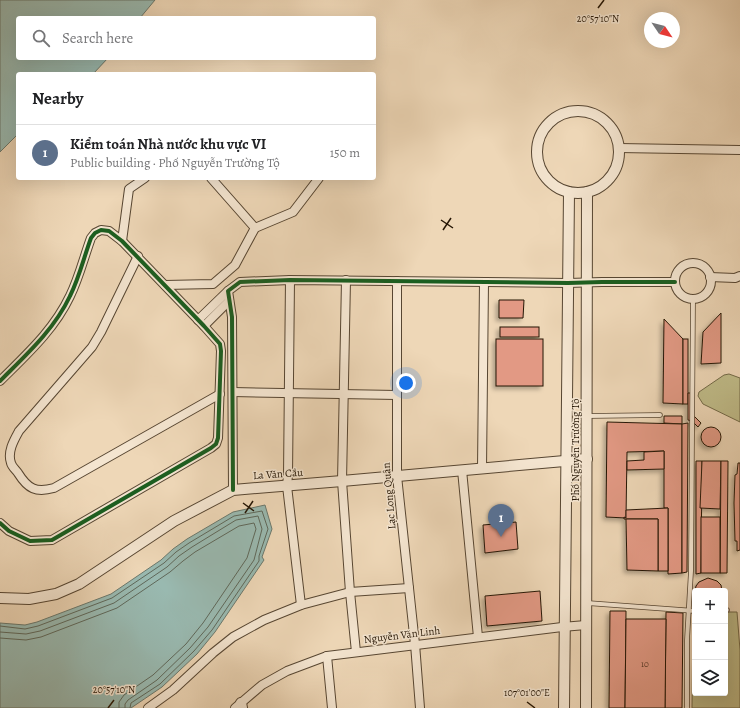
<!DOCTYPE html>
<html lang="en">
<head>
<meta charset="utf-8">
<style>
	:root { --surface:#fff; --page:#f6f6f6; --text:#202124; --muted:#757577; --line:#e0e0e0; --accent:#0f766e }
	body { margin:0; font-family:Alegreya,serif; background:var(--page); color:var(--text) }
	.controls { position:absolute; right:12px; bottom:12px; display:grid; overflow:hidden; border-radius:4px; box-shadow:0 4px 16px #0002 }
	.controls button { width:36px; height:36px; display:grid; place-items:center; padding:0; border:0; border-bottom:1px solid var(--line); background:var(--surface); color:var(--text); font:20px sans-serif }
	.compass { position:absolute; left:644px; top:12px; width:36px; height:36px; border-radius:50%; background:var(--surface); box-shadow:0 4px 16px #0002; rotate:125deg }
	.you { position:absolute; left:406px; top:383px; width:14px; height:14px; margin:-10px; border:3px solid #fff; border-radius:50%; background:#1a73e8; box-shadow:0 0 0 6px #1a73e833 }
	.badge { display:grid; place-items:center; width:26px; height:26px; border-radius:50%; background:var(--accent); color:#fff; font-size:13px; font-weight:700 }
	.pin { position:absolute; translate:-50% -33px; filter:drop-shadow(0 1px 2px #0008) }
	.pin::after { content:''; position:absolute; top:21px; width:14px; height:12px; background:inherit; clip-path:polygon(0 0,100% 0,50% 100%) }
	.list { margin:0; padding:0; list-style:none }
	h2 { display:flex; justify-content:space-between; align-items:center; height:52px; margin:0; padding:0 16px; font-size:17px }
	h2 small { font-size:13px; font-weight:400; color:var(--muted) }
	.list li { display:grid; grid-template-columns:26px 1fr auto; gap:12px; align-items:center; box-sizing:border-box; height:56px; padding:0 16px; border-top:1px solid var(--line) }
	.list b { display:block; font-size:15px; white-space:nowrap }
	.list p { margin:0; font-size:13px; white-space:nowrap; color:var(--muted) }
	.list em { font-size:13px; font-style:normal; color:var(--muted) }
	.icon { flex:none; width:22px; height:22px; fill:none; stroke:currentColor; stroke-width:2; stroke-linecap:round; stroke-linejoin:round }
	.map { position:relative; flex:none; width:740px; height:708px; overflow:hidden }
	.search { position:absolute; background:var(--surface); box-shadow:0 4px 16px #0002; left:16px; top:16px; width:360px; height:44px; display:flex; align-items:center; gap:10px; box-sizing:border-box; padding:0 14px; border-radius:4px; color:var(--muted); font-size:15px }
	.panel { position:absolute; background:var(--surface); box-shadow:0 4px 16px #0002; left:16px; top:72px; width:360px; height:108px; border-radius:4px }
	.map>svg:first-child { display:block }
</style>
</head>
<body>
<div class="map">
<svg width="740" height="708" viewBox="0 0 740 708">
	<defs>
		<filter id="shadow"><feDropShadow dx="-3" dy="3" stdDeviation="2" flood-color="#0004"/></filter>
	</defs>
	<rect width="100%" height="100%" fill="#eed7b7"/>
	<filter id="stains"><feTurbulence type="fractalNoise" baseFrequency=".005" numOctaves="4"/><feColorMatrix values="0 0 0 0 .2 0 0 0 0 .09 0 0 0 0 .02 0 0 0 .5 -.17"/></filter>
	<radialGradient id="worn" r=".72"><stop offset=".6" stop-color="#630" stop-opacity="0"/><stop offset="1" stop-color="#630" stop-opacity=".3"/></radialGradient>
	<g fill="#c0bc89" stroke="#726947">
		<polygon points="729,374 740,378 740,422 703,404 698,396 699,392 724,375"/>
		<polygon points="725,612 737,612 740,650 740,708 692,708 693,615 695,614 695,693 725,693"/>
	</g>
	<g fill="#99b9b0" stroke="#6b786c">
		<polygon points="0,0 155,0 140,18 18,18 18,58 108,58 93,74 18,74 18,134 0,152"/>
		<polygon points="265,505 272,529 262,557 264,560 215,632 197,654 162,687 131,708 0,708 0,623 25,625 37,622 111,594 161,560 173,549 187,539 233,512"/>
	</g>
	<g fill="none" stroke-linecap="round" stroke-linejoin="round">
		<g stroke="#5f685a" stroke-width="1">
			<polyline points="0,626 25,629 38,626 112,598 164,563 176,552 189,543 234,516 262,511 268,529 259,556 259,561 212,630 194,651 160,684 131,703 130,708"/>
			<polyline points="0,632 26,634 40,631 114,603 167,567 179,556 192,547 236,520 258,516 262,529 254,560 208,627 190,648 157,680 128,700 125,704 125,708"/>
			<polyline points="0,638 26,640 41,637 117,608 170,572 183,561 195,552 239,526 254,523 256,529 247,558 203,623 186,644 153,675 124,695 119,702 119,708"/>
		</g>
	</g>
	<g fill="#e29984" stroke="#251605" filter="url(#shadow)">
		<polygon points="499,300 524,300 523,318 499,318"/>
		<polygon points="721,313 721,363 701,364 703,332"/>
		<polygon points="664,319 683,339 683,404 663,403"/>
		<rect x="500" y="327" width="39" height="10"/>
		<rect x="496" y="339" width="47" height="47"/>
		<rect x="683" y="339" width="5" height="65"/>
		<polygon points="688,393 692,393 692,414 701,423 698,427 692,421 688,420"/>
		<polygon points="664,416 682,416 682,424 664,423"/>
		<polygon points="607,422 682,424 682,573 668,574 668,508 664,508 664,451 627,452 626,518 606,517"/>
		<polygon points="688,423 687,572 682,573 682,424"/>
		<circle cx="711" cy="437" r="10"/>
		<polygon points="664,451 664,469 627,470 627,461 644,460 644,452"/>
		<polygon points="696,461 702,461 701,573 696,574"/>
		<polygon points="702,461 721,461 720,509 700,508"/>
		<polygon points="721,461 728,461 727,573 720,573"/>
		<polygon points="738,463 740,463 740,550 737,551 737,541 735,541 734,503 735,475 737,474"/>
		<polygon points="668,508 668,571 658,571 658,519 624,519 624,517 626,518 626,510"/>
		<rect x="701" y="517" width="19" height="56"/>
		<polygon points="626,519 658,519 658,571 627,570"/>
		<polygon points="516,522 518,549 485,553 483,525"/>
		<polygon points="708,578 717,581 721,585 722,591 695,591 695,593 695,591 696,586 699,582"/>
		<polygon points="540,591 542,621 487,626 485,596"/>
		<polygon points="610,611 626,611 625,708 609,708"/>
		<polygon points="666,612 683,613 682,708 665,708"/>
		<polygon points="626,619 666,619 665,708 625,708"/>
	</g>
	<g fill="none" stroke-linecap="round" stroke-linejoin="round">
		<defs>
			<g id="service">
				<polyline points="587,416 660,415"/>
				<polyline points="587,603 695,611"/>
				<polyline points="725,610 727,610"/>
				<polyline points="687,708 687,640 691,571 693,299"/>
			</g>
			<g id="minor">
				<polyline points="619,148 740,150"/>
				<polyline points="211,178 255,228"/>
				<polyline points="122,241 129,189 145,178"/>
				<path d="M138 256 101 332 92 347 19 431C14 440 7 452 11 463 12 467 16 470 18 473 28 489 36 493 54 488L220 394"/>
				<circle cx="693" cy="281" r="18"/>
				<polyline points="710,277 735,278 740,276"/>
				<polyline points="290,280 288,475 287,486 301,605"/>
				<polyline points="346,280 342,481 350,592 356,652"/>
				<polyline points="397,281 397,476 415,644 420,708"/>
				<polyline points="165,285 213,284 235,265 255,228 293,212 319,178"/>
				<polyline points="198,320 228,291"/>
				<polyline points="204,326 229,301"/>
				<path d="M0 381C26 355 54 330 70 296 79 278 84 257 91 238L95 233 101 230 109 231 122 241 204 326 220 344 221 351 218 438 216 444 211 448 52 540 30 541 9 531 0 523"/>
				<polyline points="233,392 397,395"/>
				<polyline points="482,468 484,282"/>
				<polyline points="462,470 478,637"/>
				<polyline points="233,490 232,317 228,291 240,282 290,280 568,283 602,282 675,282"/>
				<polyline points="327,656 332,708"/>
				<polyline points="148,708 173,690 213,653 233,637 264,620 301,605 350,592 409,588"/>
				<polyline points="235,708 262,685 287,671 327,656 562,627 586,625"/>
			</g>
			<g id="tertiary">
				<circle cx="578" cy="152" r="41"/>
				<polyline points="0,598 29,599 56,594 79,584 174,521 233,490 342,481 587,459"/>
				<polyline points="241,703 242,708"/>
				<polyline points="564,708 569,192"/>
				<polyline points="586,708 587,192"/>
			</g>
		</defs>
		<use href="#service" stroke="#574632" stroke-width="5.5"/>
		<use href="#minor" stroke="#574632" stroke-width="10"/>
		<use href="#tertiary" stroke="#574632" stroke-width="12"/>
		<use href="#service" stroke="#f4e5d0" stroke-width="4"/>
		<use href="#minor" stroke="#f4e5d0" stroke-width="8"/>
		<use href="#tertiary" stroke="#f4e5d0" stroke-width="10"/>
		<defs>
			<g id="cycleway">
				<path d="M0 381C26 355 54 330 70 296 79 278 84 257 91 238L95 233 101 230 109 231 122 241 204 326 220 344 221 351 218 438 216 444 211 448 52 540 30 541 9 531 0 523"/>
				<polyline points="233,490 232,317 228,291 240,282 290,280 568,283 602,282 675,282"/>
			</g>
		</defs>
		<use href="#cycleway" stroke="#f4e5d0" stroke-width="6"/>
		<use href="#cycleway" stroke="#1b5e20" stroke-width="4"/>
	</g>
	<path fill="none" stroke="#251605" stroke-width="1.5" d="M598 8 604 0M441 220 453 228M443 230 451 218M243 503 254 511M245 513 253 501M527 702 535 708M108 708 114 700"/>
	<g text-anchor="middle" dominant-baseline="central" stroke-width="3" stroke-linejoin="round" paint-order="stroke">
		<g font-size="9" fill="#543725">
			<text x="645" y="664">10</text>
		</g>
		<g font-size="11" fill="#251605" stroke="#f4e5d0">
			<text transform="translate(575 450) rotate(-90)">Phố Nguyễn Trường Tộ</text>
			<text transform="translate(278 474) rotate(-4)">La Văn Cầu</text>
			<text transform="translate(389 496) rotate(-95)">Lạc Long Quân</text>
			<text transform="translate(402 635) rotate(-7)">Nguyễn Văn Linh</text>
		</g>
	</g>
	<g font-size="10" text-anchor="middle" fill="#251605" stroke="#f4e5d0" stroke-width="3" stroke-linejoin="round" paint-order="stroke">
		<text x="598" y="22">20°57'10"N</text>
		<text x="114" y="693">20°57'10"N</text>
		<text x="527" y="696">107°01'00"E</text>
	</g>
	<rect width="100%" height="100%" filter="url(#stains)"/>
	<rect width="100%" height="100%" fill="url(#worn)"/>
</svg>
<div class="controls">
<button>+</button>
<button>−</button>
<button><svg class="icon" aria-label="layers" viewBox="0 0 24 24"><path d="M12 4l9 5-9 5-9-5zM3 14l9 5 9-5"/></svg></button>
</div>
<svg class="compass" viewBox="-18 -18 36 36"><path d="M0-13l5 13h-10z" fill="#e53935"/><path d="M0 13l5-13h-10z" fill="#757577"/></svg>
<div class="you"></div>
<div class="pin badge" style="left:501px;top:537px;background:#5c6f8a">1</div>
<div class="search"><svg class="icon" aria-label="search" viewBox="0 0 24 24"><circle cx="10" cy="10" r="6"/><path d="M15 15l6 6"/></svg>Search here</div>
<section class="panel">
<h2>Nearby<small></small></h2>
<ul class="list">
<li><span class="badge" style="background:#5c6f8a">1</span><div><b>Kiểm toán Nhà nước khu vực VI</b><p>Public building · Phố Nguyễn Trường Tộ</p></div><em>150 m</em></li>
</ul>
</section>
</div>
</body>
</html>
